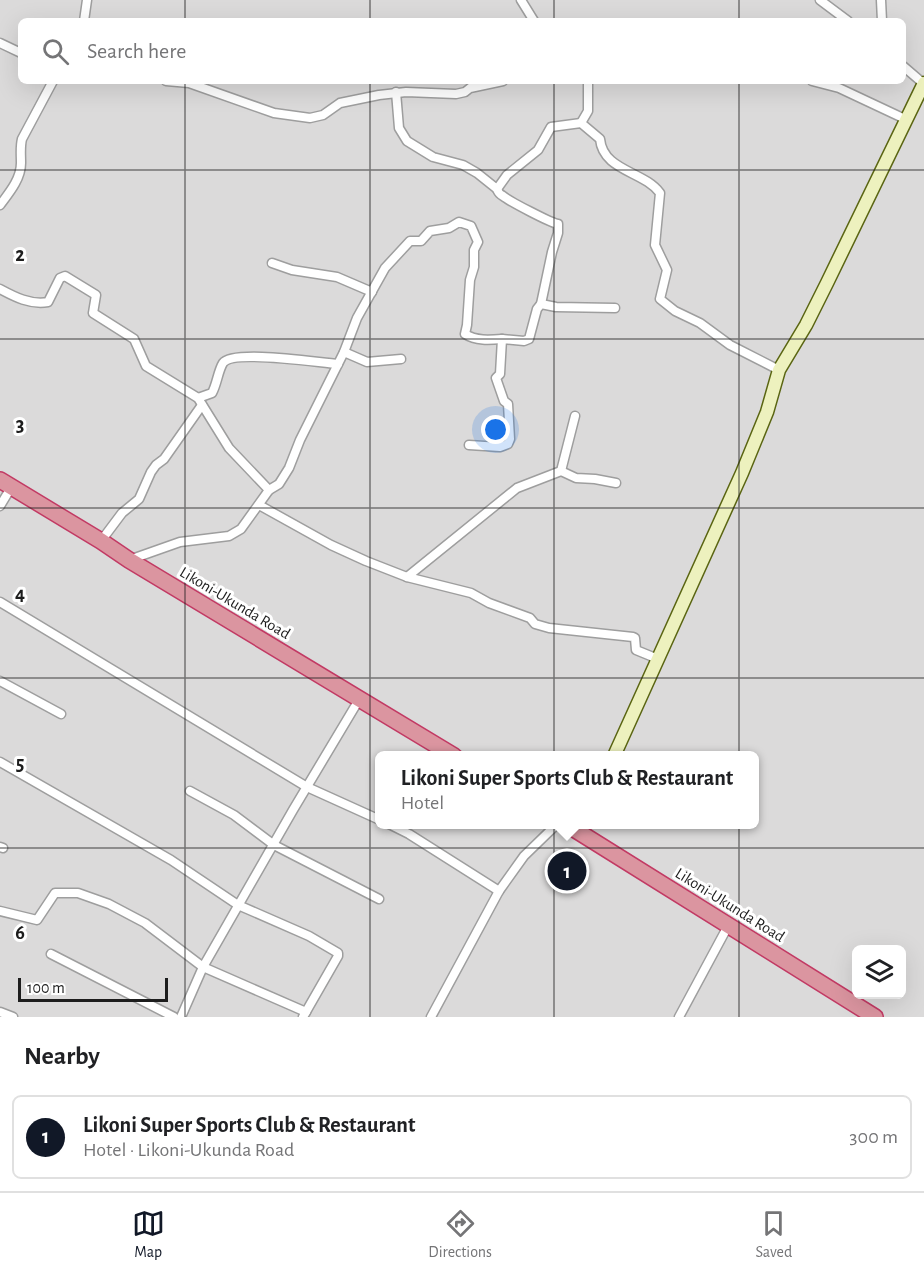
<!DOCTYPE html>
<html lang="en">
<head>
<meta charset="utf-8">
<style>
	:root { --surface:#fff; --page:#f6f6f6; --text:#202124; --muted:#757577; --line:#e0e0e0; --accent:#111827 }
	body { margin:0; font-family:"Alegreya Sans",sans-serif; background:var(--page); color:var(--text) }
	.controls { position:absolute; right:18px; bottom:18px; display:grid; overflow:hidden; border-radius:9px; box-shadow:0 6px 24px #0002 }
	.controls button { width:54px; height:54px; display:grid; place-items:center; padding:0; border:0; border-bottom:2px solid var(--line); background:var(--surface); color:var(--text); font:30px sans-serif }
	.scale { position:absolute; left:18px; bottom:15px; width:150px; box-sizing:border-box; padding-left:6px; border:3px solid #1d1d1d; border-top:0; font-size:16px; line-height:21px; white-space:nowrap; color:#1d1d1d; -webkit-text-stroke:4px #fff; paint-order:stroke }
	.you { position:absolute; left:496px; top:430px; width:21px; height:21px; margin:-15px; border:4px solid #fff; border-radius:50%; background:#1a73e8; box-shadow:0 0 0 9px #1a73e833 }
	.badge { display:grid; place-items:center; width:39px; height:39px; border-radius:50%; background:var(--accent); color:#fff; font-size:20px; font-weight:700 }
	.pin { position:absolute; translate:-50% -50%; border:3px solid #fff; box-shadow:0 2px 6px #0006 }
	.popup { position:absolute; left:375px; top:751px; width:384px; height:78px; box-sizing:border-box; display:grid; place-content:center; border-radius:9px; background:var(--surface); filter:drop-shadow(0 2px 4px #0005); font-size:20px; white-space:nowrap; color:var(--muted) }
	.popup b { font-size:22px; color:var(--text) }
	.popup::after { content:''; position:absolute; left:50%; top:100%; margin-left:-12px; border:12px solid transparent; border-top-color:var(--surface) }
	.list { margin:0; padding:0; list-style:none }
	h2 { display:flex; justify-content:space-between; align-items:center; height:78px; margin:0; padding:0 24px; font-size:26px }
	h2 small { font-size:20px; font-weight:400; color:var(--muted) }
	.list li { display:grid; grid-template-columns:39px 1fr auto; gap:18px; align-items:center; box-sizing:border-box; height:84px; margin:0 12px 12px; padding:0 12px; border:2px solid var(--line); border-radius:9px }
	.list b { display:block; font-size:22px; white-space:nowrap }
	.list p { margin:0; font-size:20px; white-space:nowrap; color:var(--muted) }
	.list em { font-size:20px; font-style:normal; color:var(--muted) }
	.icon { flex:none; width:33px; height:33px; fill:none; stroke:currentColor; stroke-width:2; stroke-linecap:round; stroke-linejoin:round }
	.map { position:relative; flex:none; width:924px; height:1017px; overflow:hidden }
	.search { position:absolute; background:var(--surface); box-shadow:0 6px 24px #0002; left:18px; right:18px; top:18px; height:66px; display:flex; align-items:center; gap:15px; box-sizing:border-box; padding:0 21px; border-radius:9px; color:var(--muted); font-size:22px }
	.sheet { height:174px; background:var(--surface) }
	nav { display:flex; justify-content:space-around; align-items:center; box-sizing:border-box; height:84px; border-top:2px solid var(--line); background:var(--surface); font-size:16px; color:var(--muted) }
	nav a { display:grid; justify-items:center; gap:3px }
	nav .on { color:var(--accent) }
	.map>svg:first-child { display:block }
</style>
</head>
<body>
<div class="map">
<svg width="924" height="1017" viewBox="0 0 924 1017">
	<rect width="100%" height="100%" fill="#edeae4"/>
	<path fill="#dbdada" fill-rule="evenodd" d="M0 0H924V1017H0ZM21 21H903V81H21ZM380 756H754V824H380ZM856 950H902V994H856Z"/>
	<g fill="none" stroke-linecap="round" stroke-linejoin="round">
		<defs>
			<g id="street">
				<polyline points="521,0 534,21"/>
				<polyline points="820,0 848,21"/>
				<polyline points="881,0 882,21"/>
				<polyline points="84,21 87,0"/>
				<polyline points="0,43 21,53"/>
				<polyline points="903,66 924,84"/>
				<polyline points="166,81 189,83 274,113 310,118 323,115 340,103 379,95 406,92 456,94 465,92 470,88 503,81"/>
				<polyline points="812,81 839,88 905,119"/>
				<path d="M396 92 399 128 407 141 433 157 463 165 477 173 497 189 507 175 538 150 551 127 581 123 600 139C603 171 644 171 660 193L655 245 667 270 660 299 675 311 700 323 730 345 779 370"/>
				<polyline points="581,123 588,111 588,81"/>
				<path d="M497 189C499 193 498 193 503 196 509 201 551 223 558 224V233L552 252 541 304"/>
				<path d="M0 205C9 193 21 179 21 163 21 154 20 147 22 139L53 81"/>
				<polyline points="272,263 292,270 337,277 372,292"/>
				<path d="M0 289C15 297 30 305 48 302L60 278 65 276 96 295 93 313 134 339 146 366 198 398 229 448 269 490"/>
				<polyline points="344,352 367,362 401,359"/>
				<path d="M198 398 212 393C217 384 218 371 223 363 233 349 320 363 338 364"/>
				<polyline points="469,445 500,447 508,444 510,439 508,404 504,401 496,378 500,374 502,339 524,341 529,339 537,309 541,304 556,307 615,308"/>
				<polyline points="561,471 576,478 595,479 616,483"/>
				<polyline points="259,505 331,545 366,561 407,577 471,593 489,603 530,618 535,624 549,628 633,637 635,638 636,650 658,659"/>
				<polyline points="0,506 12,486"/>
				<polyline points="101,541 122,513 139,499 151,472 156,465 164,459 202,405"/>
				<path d="M129 560 180 542 229 536 241 529 269 490 279 484 289 468 300 440 344 352 357 318 385 268 410 241H421L430 231 449 228 459 222 471 226 478 242 474 250V267L470 280 467 325 465 334C476 341 489 340 502 339"/>
				<polyline points="407,577 517,488 561,471 575,416"/>
				<polyline points="0,602 307,787 380,820"/>
				<polyline points="0,681 61,714"/>
				<polyline points="0,762 171,860 238,905 309,936 338,953 338,956 303,1017"/>
				<polyline points="190,791 234,815 274,845 379,899"/>
				<polyline points="389,824 409,834 499,891"/>
				<polyline points="0,847 3,848"/>
				<polyline points="0,911 37,920 55,893 78,893 109,904 145,923 203,967 306,1012"/>
				<polyline points="51,954 174,1017"/>
				<polyline points="0,1012 13,1017"/>
				<polyline points="181,1017 203,967 293,810 360,698"/>
				<polyline points="431,1017 499,891 524,856 557,824"/>
				<polyline points="679,1017 728,926"/>
			</g>
			<polyline id="secondary" points="614,756 742,473 767,412 779,370 806,325 827,283 924,83"/>
			<g id="highway">
				<polyline points="0,480 101,541 129,560 454,756"/>
				<polyline points="566,824 875,1017"/>
			</g>
		</defs>
		<use href="#street" stroke="#9e9e9e" stroke-width="11"/>
		<use href="#secondary" stroke="#5a6512" stroke-width="15"/>
		<use href="#highway" stroke="#c23a64" stroke-width="18"/>
		<use href="#street" stroke="#fff" stroke-width="8"/>
		<use href="#secondary" stroke="#edf1be" stroke-width="12"/>
		<use href="#highway" stroke="#db95a0" stroke-width="15"/>
	</g>
	<path fill="none" stroke="#1d1d1d" stroke-width="1.5" stroke-opacity="0.55" d="M185 0V21M370 0V21M554 0V21M739 0V21M185 81V1017M370 81V1017M554 81V1017M739 81V1017M0 170H924M0 339H924M0 508H924M0 678H924M0 848H924"/>
	<g text-anchor="middle" dominant-baseline="central" stroke-width="6" stroke-linejoin="round" paint-order="stroke">
		<g font-size="16" fill="#1d1d1d" stroke="#fff">
			<text transform="translate(235 603) rotate(31)">Likoni-Ukunda Road</text>
			<text transform="translate(730 905) rotate(32)">Likoni-Ukunda Road</text>
		</g>
	</g>
	<g font-size="20" text-anchor="middle" font-weight="bold" fill="#1d1d1d" stroke="#fff" stroke-width="6" stroke-linejoin="round" paint-order="stroke">
		<text x="20" y="261">2</text>
		<text x="20" y="431">3</text>
		<text x="20" y="600">4</text>
		<text x="20" y="770">5</text>
		<text x="20" y="939">6</text>
	</g>
</svg>
<div class="controls">
<button><svg class="icon" aria-label="layers" viewBox="0 0 24 24"><path d="M12 4l9 5-9 5-9-5zM3 14l9 5 9-5"/></svg></button>
</div>
<div class="scale">100 m</div>
<div class="you"></div>
<div class="pin badge" style="left:567px;top:871px">1</div>
<div class="popup"><b>Likoni Super Sports Club &amp; Restaurant</b>Hotel</div>
<div class="search"><svg class="icon" aria-label="search" viewBox="0 0 24 24"><circle cx="10" cy="10" r="6"/><path d="M15 15l6 6"/></svg>Search here</div>
</div>
<section class="sheet">
<h2>Nearby<small></small></h2>
<ul class="list">
<li><span class="badge">1</span><div><b>Likoni Super Sports Club &amp; Restaurant</b><p>Hotel · Likoni-Ukunda Road</p></div><em>300 m</em></li>
</ul>
</section>
<nav>
<a class="on"><svg class="icon" aria-label="map" viewBox="0 0 24 24"><path d="M3 6l6-2 6 2 6-2v14l-6 2-6-2-6 2zM9 4v14M15 6v14"/></svg>Map</a>
<a><svg class="icon" aria-label="directions" viewBox="0 0 24 24"><path d="M12 3l9 9-9 9-9-9zM9 14v-3h6M13 9l2 2-2 2"/></svg>Directions</a>
<a><svg class="icon" aria-label="saved" viewBox="0 0 24 24"><path d="M7 4h10v16l-5-4-5 4z"/></svg>Saved</a>
</nav>
</body>
</html>
